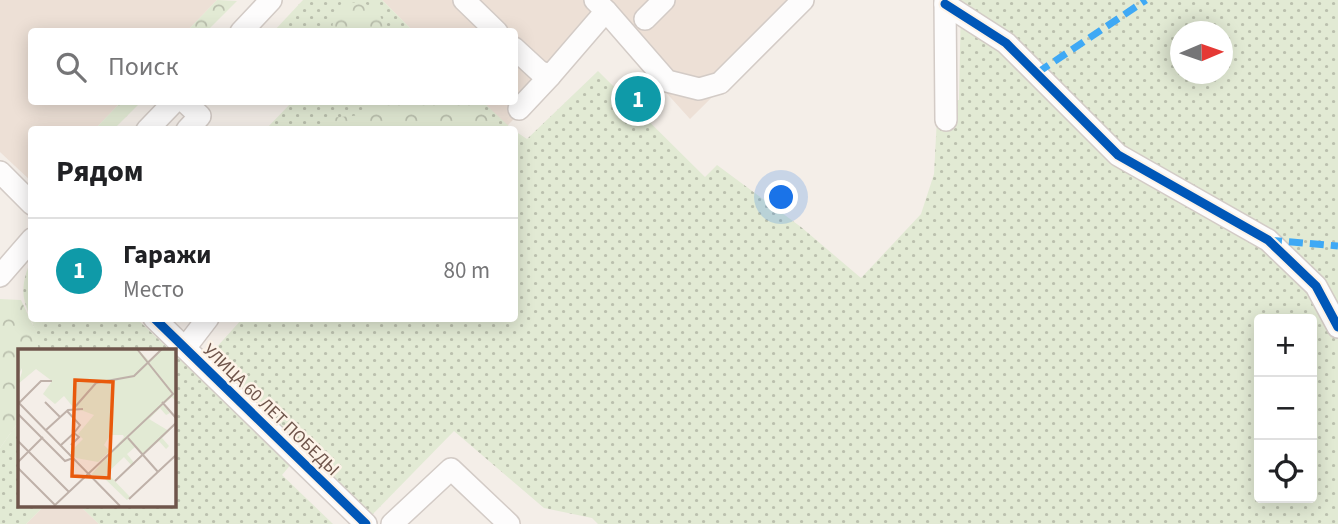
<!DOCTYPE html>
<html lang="ru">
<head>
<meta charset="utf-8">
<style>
	:root { --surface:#fff; --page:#f6f6f6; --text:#202124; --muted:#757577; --line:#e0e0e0; --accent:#7c3aed }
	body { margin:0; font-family:"Source Sans 3",sans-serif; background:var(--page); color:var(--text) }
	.controls { position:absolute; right:21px; bottom:21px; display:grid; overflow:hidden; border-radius:7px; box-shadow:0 4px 18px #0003 }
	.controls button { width:63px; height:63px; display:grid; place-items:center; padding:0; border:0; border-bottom:2px solid var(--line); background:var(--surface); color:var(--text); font:35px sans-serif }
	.compass { position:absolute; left:1170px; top:21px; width:63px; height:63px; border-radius:50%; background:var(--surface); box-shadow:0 4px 18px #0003; rotate:88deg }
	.you { position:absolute; left:782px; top:198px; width:24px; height:24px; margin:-18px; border:5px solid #fff; border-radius:50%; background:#1a73e8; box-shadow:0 0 0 10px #1a73e833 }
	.badge { display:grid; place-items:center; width:46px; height:46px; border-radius:50%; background:var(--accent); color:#fff; font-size:23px; font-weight:700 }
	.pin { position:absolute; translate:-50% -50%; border:4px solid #fff; box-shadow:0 2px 7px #0006 }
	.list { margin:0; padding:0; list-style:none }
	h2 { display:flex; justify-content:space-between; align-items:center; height:91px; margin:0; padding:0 28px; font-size:30px }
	h2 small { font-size:23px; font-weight:400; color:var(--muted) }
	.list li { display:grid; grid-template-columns:46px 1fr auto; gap:21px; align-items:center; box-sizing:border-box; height:105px; padding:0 28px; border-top:2px solid var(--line) }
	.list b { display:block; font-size:26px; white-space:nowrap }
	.list p { margin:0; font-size:23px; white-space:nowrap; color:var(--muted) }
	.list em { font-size:23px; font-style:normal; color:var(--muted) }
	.icon { flex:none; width:38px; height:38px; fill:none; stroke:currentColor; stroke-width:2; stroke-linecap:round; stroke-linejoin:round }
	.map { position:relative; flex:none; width:1338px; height:524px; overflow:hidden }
	.search { position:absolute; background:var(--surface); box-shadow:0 4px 18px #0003; left:28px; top:28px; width:490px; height:77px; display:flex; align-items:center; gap:18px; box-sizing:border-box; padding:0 24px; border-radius:7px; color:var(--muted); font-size:26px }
	.panel { position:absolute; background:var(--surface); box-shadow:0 4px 18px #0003; left:28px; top:126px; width:490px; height:196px; border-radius:7px }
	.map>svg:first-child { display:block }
</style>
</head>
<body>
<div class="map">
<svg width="1338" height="524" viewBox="0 0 1338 524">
	<defs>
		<pattern id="grass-dots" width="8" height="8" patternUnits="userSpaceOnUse" patternTransform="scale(1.75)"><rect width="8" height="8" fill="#e2ead4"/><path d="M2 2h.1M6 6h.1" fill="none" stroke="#bbc0ae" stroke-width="1.8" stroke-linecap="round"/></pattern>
		<pattern id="forest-crowns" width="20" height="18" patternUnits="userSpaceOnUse" patternTransform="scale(1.75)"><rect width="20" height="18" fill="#e2ead4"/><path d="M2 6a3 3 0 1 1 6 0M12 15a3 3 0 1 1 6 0" fill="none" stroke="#bbc0ae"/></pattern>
	</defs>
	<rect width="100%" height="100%" fill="#f4eee8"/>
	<g fill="#ede0d6">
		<polygon points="0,0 217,0 187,31 32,32 32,102 121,102 95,129 32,130 31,181 0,152"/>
		<polygon points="382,0 810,0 690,119 605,25 507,126 483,102 514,102 514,32 413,31"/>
		<polygon points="45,505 79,505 99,524 26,524"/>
	</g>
	<g fill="url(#grass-dots)" fill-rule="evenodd">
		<polygon points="303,0 382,0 413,31 273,32"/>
		<path d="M961 0H1338V524H598L592 518 544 508 454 431 369 518 206 359 242 319 514 318 515 131 527 139 598 71 705 177 717 165 801 227 861 278 921 214 934 174 938 99 959 100ZM1180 32H1222V74H1180ZM1259 319H1312V498H1259Z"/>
		<polygon points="292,102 483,102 512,129 265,130"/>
		<path d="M31 260 32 318 137 319 171 351H38C37 311 11 306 31 260Z"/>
		<polygon points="173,353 292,463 282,475 333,524 99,524 79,505 173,505"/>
		<polygon points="19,421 19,505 45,505 26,524 0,524 0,448"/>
	</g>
	<g fill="url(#forest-crowns)">
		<polygon points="217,0 237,1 207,31 187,31"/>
		<polygon points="343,2 363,3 377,9 387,31 332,31 334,12"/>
		<polygon points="121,102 141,102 114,129 95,129"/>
		<polygon points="370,102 465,102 480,108 495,129 320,127 329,118 362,115"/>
		<polygon points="0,299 21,300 38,336 38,351 19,351 19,421 0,448"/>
	</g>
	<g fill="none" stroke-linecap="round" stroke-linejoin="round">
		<defs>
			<g id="minor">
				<polyline points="464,0 497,32"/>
				<polyline points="945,0 946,120"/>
				<polyline points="945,4 1006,43 1118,155 1268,240 1316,286 1338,327"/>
				<polyline points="606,11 667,81 699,89 720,83 803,0"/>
				<polyline points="645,19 664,0"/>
				<polyline points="241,32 271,0"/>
				<polyline points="514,48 539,71 550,76 606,11 595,0"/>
				<polyline points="185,102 200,116 187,130"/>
				<polyline points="519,109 550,76"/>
				<polyline points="147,130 174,102"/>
				<polyline points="0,172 32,204"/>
				<polyline points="0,276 32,239"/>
				<polyline points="154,318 366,524"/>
				<polyline points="185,348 208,318"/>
				<polyline points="392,524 451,469 509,524"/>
			</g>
		</defs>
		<use href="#minor" stroke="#d3cbc6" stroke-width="24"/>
		<use href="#minor" stroke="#fdfcfc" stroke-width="21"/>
		<g stroke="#3fa9f5" stroke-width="7" stroke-dasharray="14 7" stroke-linecap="butt">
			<polyline points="1037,73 1146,0"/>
			<polyline points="1268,240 1338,246"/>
		</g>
		<defs>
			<g id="cycleway">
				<polyline points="945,4 1006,43 1118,155 1268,240 1316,286 1338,327"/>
				<polyline points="154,318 366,524"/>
			</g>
		</defs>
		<use href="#cycleway" stroke="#fdf3e8" stroke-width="13"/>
		<use href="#cycleway" stroke="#0057b8" stroke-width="9"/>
	</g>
	<g text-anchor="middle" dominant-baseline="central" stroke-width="5" stroke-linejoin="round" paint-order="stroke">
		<g font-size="18" fill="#6f554b" stroke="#fdf3e8">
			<text transform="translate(271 410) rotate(44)">УЛИЦА 60 ЛЕТ ПОБЕДЫ</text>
		</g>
	</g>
	<g transform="translate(18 349)">
		<rect width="158" height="158" fill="#f4eee8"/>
		<path d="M0 0H120L131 12 141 3 139 0H157V51L154 48 145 56 152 64 148 66 142 59 131 70 151 82 144 89 151 97 148 100 141 92 125 106 117 98 109 105 117 115 114 117 106 108 89 124 112 148 109 151 84 127 73 126 106 88 105 86H92L86 96 92 102 80 113 58 109 52 103 65 90 60 85 76 66 55 58 46 47 37 55 25 45 34 32 18 20 0 35 4 23V19L0 27Z" fill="#e2ead4"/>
		<path fill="none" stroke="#bfb1a9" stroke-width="2" d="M0 53 102 157M27 53 42 68M144 53 158 69M1 54 23 32H34M56 59 78 34 116 27 144 0M49 62 62 76 56 84M0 65 47 112 55 109M28 81 50 61 65 60M110 89 140 123M0 92 51 143M43 96 56 84 61 88 53 96M0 113 25 88M0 119 37 156M97 132 158 74M111 150 158 106M36 157 155 45 119 0"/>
		<path fill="#e8590c" fill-opacity="0.15" stroke="#e8590c" stroke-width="3.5" d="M57 31 95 33 91 129 54 127Z"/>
		<rect width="158" height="158" fill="none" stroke="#6f554b" stroke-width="3.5"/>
	</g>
</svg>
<div class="controls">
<button>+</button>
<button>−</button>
<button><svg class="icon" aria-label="locate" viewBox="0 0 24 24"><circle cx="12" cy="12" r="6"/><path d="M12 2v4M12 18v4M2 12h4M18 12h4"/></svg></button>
</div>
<svg class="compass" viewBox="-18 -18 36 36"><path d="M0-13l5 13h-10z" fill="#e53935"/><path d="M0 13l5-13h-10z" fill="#757577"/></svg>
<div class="you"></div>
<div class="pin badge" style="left:638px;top:99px;background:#0f9aa8">1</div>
<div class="search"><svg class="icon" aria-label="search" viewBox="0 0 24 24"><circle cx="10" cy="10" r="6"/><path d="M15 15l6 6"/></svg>Поиск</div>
<section class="panel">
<h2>Рядом<small></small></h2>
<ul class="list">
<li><span class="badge" style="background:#0f9aa8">1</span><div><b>Гаражи</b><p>Место</p></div><em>80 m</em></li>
</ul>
</section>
</div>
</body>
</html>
